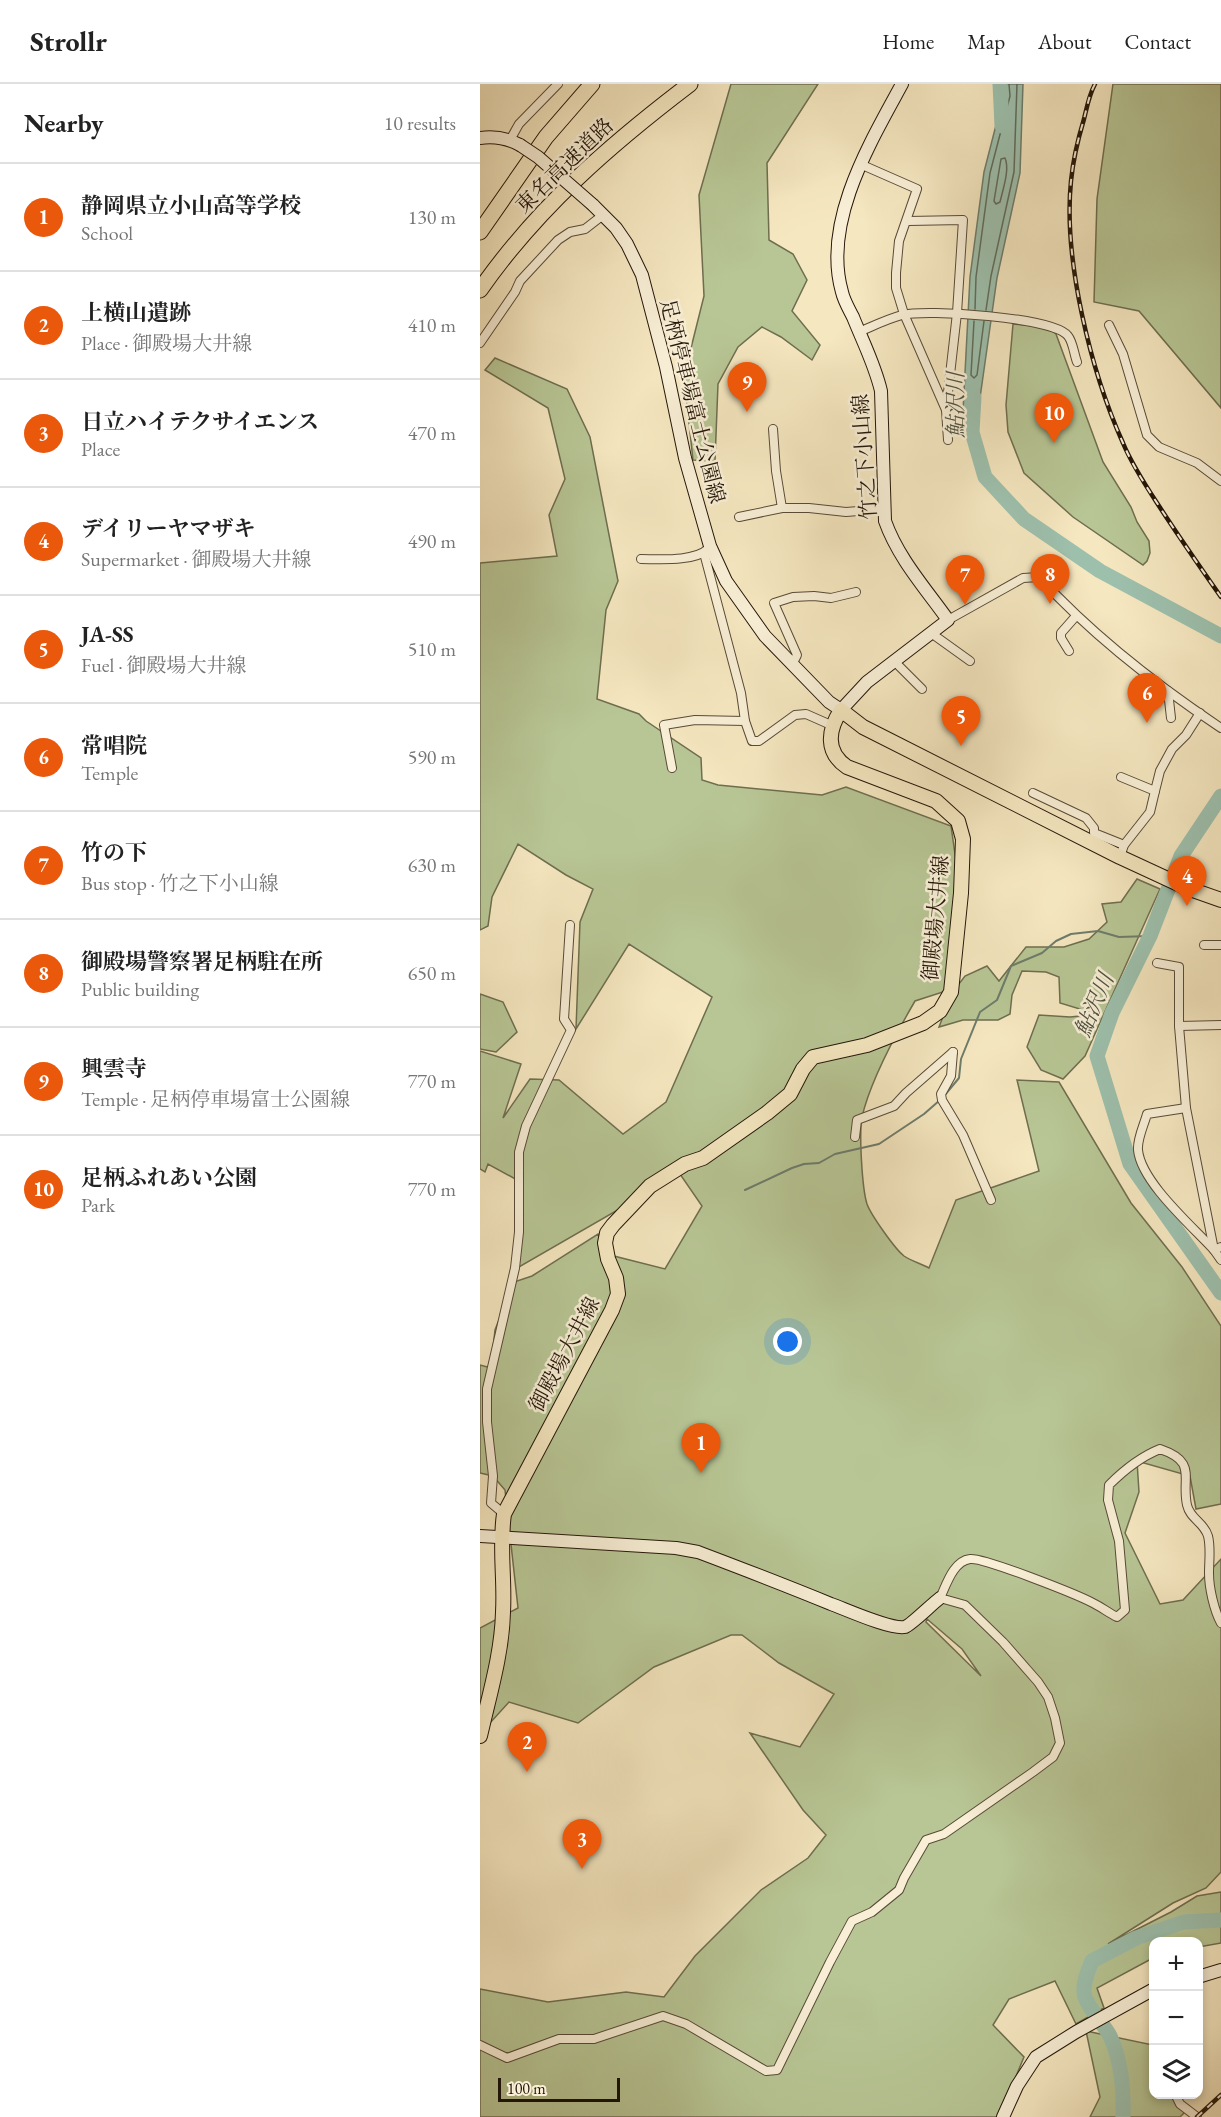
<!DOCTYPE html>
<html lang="en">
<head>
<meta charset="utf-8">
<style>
	:root { --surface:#fff; --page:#f2f2f2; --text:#222; --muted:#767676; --line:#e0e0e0; --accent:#ea580c }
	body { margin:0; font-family:"EB Garamond","Noto Serif JP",serif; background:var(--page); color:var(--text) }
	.controls { position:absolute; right:18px; bottom:18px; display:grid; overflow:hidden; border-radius:12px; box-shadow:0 3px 9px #0003 }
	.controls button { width:54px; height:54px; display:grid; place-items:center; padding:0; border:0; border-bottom:2px solid var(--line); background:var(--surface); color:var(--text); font:30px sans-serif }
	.scale { position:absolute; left:18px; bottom:15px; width:122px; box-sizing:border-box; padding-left:6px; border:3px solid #241609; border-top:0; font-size:16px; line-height:21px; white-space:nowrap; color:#241609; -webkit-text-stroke:4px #f8efd6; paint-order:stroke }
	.you { position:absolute; left:308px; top:1258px; width:21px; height:21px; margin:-15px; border:4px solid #fff; border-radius:50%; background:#1a73e8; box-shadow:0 0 0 9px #1a73e833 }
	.badge { display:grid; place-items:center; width:39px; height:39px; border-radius:50%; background:var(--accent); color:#fff; font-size:20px; font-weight:700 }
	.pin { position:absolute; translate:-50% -50px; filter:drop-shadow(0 2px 3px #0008) }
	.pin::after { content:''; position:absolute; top:32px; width:21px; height:18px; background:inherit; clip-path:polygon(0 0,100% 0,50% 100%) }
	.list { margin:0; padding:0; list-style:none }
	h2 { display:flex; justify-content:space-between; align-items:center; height:78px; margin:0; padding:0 24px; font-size:26px }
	h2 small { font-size:20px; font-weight:400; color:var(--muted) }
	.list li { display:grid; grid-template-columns:39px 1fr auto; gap:18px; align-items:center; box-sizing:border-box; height:108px; padding:0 24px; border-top:2px solid var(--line) }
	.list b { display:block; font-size:22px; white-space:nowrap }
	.list p { margin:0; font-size:20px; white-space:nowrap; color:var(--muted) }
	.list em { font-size:20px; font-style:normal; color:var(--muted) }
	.icon { flex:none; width:33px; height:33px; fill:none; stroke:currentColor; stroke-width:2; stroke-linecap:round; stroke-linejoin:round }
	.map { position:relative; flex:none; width:741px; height:2033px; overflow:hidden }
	header { display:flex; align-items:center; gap:36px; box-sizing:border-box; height:84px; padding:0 30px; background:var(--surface); border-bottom:2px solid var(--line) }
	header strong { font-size:28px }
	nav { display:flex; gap:33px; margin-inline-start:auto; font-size:21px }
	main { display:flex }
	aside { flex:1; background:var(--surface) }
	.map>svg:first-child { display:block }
</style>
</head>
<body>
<header>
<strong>Strollr</strong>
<nav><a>Home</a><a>Map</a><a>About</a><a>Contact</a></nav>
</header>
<main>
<aside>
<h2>Nearby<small>10 results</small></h2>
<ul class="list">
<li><span class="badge">1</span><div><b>静岡県立小山高等学校</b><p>School</p></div><em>130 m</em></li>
<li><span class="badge">2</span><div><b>上横山遺跡</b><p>Place · 御殿場大井線</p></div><em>410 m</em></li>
<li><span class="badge">3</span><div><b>日立ハイテクサイエンス</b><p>Place</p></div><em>470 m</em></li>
<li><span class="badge">4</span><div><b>デイリーヤマザキ</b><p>Supermarket · 御殿場大井線</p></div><em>490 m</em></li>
<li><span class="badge">5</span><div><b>JA-SS</b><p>Fuel · 御殿場大井線</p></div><em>510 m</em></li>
<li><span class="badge">6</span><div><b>常唱院</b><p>Temple</p></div><em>590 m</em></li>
<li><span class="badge">7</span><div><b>竹の下</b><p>Bus stop · 竹之下小山線</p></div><em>630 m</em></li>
<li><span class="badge">8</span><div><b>御殿場警察署足柄駐在所</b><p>Public building</p></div><em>650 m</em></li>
<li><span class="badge">9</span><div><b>興雲寺</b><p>Temple · 足柄停車場富士公園線</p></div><em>770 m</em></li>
<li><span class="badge">10</span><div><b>足柄ふれあい公園</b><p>Park</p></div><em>770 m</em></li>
</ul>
</aside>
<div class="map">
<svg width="741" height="2033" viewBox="0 0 741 2033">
	<rect width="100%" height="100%" fill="#f5e7c0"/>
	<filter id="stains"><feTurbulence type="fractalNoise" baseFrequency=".00333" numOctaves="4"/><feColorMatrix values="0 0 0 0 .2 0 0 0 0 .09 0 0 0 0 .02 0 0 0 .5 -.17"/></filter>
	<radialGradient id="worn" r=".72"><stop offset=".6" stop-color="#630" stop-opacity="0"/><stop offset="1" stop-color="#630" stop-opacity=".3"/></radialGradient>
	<g fill="#b8c695" stroke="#6e6e4f" stroke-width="1.5" fill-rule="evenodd">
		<polygon points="251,0 338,0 287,79 289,156 313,170 327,196 312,227 340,261 332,276 301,253 282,243 258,263 238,300 235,377 213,376 205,303 208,276 224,212 219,111"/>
		<polygon points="633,0 741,0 741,324 659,227 614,218 617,115"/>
		<polygon points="533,240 566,243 576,250 623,378 651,423 657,438 669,457 670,469 667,477 663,481 593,433 544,389 528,348 526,321"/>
		<path d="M15 274 87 305 110 353 138 497 126 526 117 615 159 630 166 637 221 674 222 696 238 701 342 711 366 703 471 742 477 784 466 907 435 917C417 948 390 998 382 1033 379 1050 382 1104 387 1120 391 1131 415 1165 424 1172 431 1177 442 1180 449 1184L476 1116 559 1087 537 996 579 998 651 1119 702 1183 741 1242V1420L716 1425 710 1392 657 1377 659 1408 645 1449 680 1520 703 1516 741 1475V1788L726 1804 693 1819 628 1860 691 1828 717 1812 741 1808V1859L719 1863 718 1858H674L673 1874 617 1904 624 1924 596 1940 575 1897 529 1915 513 1941 544 1973 519 2033H0V1905L68 1918 146 1908 184 1913 215 1872 281 1806 328 1774 346 1751 323 1726 270 1649 320 1663 354 1610 299 1579 262 1551H251L174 1583 98 1639 29 1618 0 1650V1544L38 1524 25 1406 13 1392 0 1389V1281L11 1284 15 1246 34 1198 52 1192 118 1150 130 1171 185 1185 222 1122 200 1090 39 1183V1097L8 1080 5 1088 0 1085V967L41 980 23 1034 50 995 79 996 143 1050 186 1018 232 913 149 860 96 945 100 838 113 805 86 791 38 760 12 813 8 842 0 846V479L77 472 69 431 85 395 68 324 5 286ZM447 1535 482 1565 501 1592 446 1538Z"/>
		<polygon points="657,795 680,805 605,972 583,995 561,986 547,963 559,931 590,933 600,932 600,925 580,919 579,893 566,888 542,887 532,911 530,930 518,936 483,936 459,943 472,909 485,892 507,882 519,897 546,863 584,863 609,855 627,838 622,820 641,818"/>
		<polygon points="0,910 23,918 37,948 16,968 0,965"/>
		<polygon points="606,1947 673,1961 674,2010 696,2011 706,2027 700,2033 610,2033 620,2013"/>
	</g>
	<polygon fill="#9dc0ad" stroke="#6d7c6b" stroke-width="1.5" points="523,0 543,0 540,89 517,194 497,335 483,327 490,193 504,88 524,10"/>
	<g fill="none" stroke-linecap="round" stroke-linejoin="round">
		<g stroke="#606b5b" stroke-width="1.5">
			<path d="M525 74C530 85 523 105 520 118L516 120 514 117 521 75Z"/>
			<polyline points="495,225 496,193 510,89 530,12 529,0"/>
			<polyline points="506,226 511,192 534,88 537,0"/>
			<polyline points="494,237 491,291 494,294 497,291 504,237"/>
		</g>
		<g stroke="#6d7c6b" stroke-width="2">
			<polyline points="464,1012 479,994 481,975 500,928 517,916 531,882 562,869 576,857 591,850 618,847 639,853 670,852"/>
			<polyline points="265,1106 312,1084 324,1080 339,1079 355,1070 399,1060 444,1030 460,1016"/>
		</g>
		<g stroke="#9dc0ad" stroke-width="15">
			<polyline points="520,0 522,42"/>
			<polyline points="494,313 492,348 505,393 544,435 620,487 741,552"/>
			<polyline points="741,712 701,772 670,852 632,929 617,972 650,1080 741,1209"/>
			<path d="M643 2033C644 2005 642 1978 630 1952 624 1940 604 1920 604 1908 603 1898 608 1887 612 1877L656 1854 704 1838 741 1836"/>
		</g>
		<defs>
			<g id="street">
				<polyline points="30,56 39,40 78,0"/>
				<polyline points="380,80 437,105 419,157 416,189 416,204 424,230 466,326"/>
				<polyline points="428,137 483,136 477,229 466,326 468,356"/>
				<polyline points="629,241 643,270 667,351 679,363 717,379 741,397"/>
				<path d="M379 248C393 242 407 235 422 231 446 225 574 233 588 252 593 258 594 270 597 278"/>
				<polyline points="0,259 35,208 40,197 78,156 90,148 105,145 123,131"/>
				<polyline points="293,345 296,387 302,424"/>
				<polyline points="259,433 302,424 329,424 366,428 404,425"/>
				<polyline points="224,469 261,609 265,637"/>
				<path d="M161 475C179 475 214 478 228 465"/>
				<path d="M468 536 543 494 559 493C613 552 675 600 741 644"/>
				<polyline points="451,549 490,577"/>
				<polyline points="589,567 581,554 581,549 596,532"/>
				<polyline points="414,577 442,605"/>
				<polyline points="312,581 317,571 294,519 313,513 334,512 351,514 376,508"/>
				<polyline points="688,607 691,634"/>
				<polyline points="192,684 184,641 215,636 265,637 272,657 279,657 315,631 326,630 351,641"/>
				<polyline points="675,707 680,687 692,665 706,651 720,629"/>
				<polyline points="553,709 606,734 614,744 614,749 644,761"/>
				<polyline points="640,773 644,761 670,728 675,707 641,693"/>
				<polyline points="724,861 741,861"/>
				<polyline points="677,879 699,883 699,942 706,1024 734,1166 741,1176"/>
				<polyline points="699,942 741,941"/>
				<polyline points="473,968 471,992 461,1010 462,1016 483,1051 511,1116"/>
				<path d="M706 1024 667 1030C664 1041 657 1055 658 1066 661 1098 712 1142 734 1166L741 1163"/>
				<polyline points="375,1053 377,1036 414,1022 426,1009 473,968"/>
				<polyline points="24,1430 11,1419 13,1392 7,1338 7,1305 35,1184 39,1148 39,1068 46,1042 91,946 84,935 90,841"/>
				<path d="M0 1961 27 1974 79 1955H114L183 1932 206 1940 286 1987 297 1986 350 1878 372 1837 392 1828 419 1806 424 1794 446 1756 464 1750 553 1688 573 1673 580 1659 575 1634 568 1613 558 1598 523 1558 485 1521 460 1514C466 1502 473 1477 490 1475 503 1473 598 1511 613 1519 621 1523 629 1529 637 1533L645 1526 639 1457 628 1416 629 1401C644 1386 660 1373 680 1365 718 1378 701 1393 707 1421 710 1435 724 1438 728 1452 731 1464 729 1476 729 1489 729 1504 734 1526 741 1539"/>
				<polyline points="695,2010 700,2020 717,2033"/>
			</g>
			<g id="secondary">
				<path d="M0 54C14 52 27 54 40 61"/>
				<path d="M113 121 136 144 147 160 162 191 186 283 205 374 230 462 246 497 285 552 349 618 361 626 387 598 468 536C446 505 418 474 405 437L401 307C395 281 383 258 373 233 369 225 364 217 362 208 342 138 390 59 422 0"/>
				<path d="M0 1452 196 1464 218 1468C263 1485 307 1502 351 1520 365 1525 411 1546 425 1543 431 1541 452 1520 460 1514"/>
				<polyline points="718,1893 741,1886"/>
				<polyline points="523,2033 537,2002 556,1973 596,1948 674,1905"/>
			</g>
			<path id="primary" d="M0 1652C9 1612 22 1570 23 1528 25 1495 19 1463 24 1430L132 1226 138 1210 136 1194 128 1175 125 1159 127 1149 133 1141 170 1102 205 1080 223 1074 287 1029 310 1010 323 985 333 973 387 961 443 939 460 927 471 908 481 809 483 755 478 737 456 717 367 683C345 668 348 646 361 626L383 643 640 773 707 804 741 816"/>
			<g id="highway">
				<polyline points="0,148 66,53 112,0"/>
				<path d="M0 206C57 124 131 60 210 0"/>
			</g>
		</defs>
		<use href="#street" stroke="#584a37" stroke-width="10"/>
		<use href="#secondary" stroke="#241609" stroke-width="14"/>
		<use href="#primary" stroke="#241609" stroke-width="16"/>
		<use href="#highway" stroke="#241609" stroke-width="17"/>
		<use href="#street" stroke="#f8efd6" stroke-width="8"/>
		<use href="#secondary" stroke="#f8efd6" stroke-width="12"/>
		<use href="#primary" stroke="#f5e7c0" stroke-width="14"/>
		<use href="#highway" stroke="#f5e7c0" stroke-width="15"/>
		<defs>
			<g id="rail">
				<path d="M615 0C609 11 607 23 604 35 598 55 593 76 591 97 583 175 611 288 643 359 652 381 666 402 679 422 699 453 720 483 741 513"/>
				<polyline points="717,2033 741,2011"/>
			</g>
		</defs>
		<use href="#rail" stroke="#241609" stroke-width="4.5"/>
		<use href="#rail" stroke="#f8efd6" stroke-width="2" stroke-dasharray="7" stroke-linecap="butt"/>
		<defs>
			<polyline id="secondary-bridge" points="40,61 58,73 113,121"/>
		</defs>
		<use href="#secondary-bridge" stroke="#241609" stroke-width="14" stroke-linecap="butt"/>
		<use href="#secondary-bridge" stroke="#f8efd6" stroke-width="12"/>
	</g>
	<g text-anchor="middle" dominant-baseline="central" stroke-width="5" stroke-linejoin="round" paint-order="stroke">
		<g font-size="21" fill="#241609" stroke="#f8efd6">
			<text transform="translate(84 81) rotate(-44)">東名高速道路</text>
			<text transform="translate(213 317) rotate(76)">足柄停車場富士公園線</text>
			<text transform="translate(384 373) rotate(-94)">竹之下小山線</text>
			<text transform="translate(455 834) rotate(-85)">御殿場大井線</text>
			<text transform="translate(84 1270) rotate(-62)">御殿場大井線</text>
		</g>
		<g font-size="22" font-style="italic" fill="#4e5242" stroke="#f8efd6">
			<text transform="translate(475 321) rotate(-90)">鮎沢川</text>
			<text transform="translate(614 921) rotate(-67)">鮎沢川</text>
		</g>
	</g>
	<rect width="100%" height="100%" filter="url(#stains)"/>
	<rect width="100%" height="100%" fill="url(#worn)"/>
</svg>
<div class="controls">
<button>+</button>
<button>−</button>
<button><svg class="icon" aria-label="layers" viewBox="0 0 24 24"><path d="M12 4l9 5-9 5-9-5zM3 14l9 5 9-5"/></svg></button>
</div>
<div class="scale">100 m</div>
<div class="you"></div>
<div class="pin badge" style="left:221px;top:1389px">1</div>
<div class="pin badge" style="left:47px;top:1688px">2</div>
<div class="pin badge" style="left:102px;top:1785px">3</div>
<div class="pin badge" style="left:707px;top:822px">4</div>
<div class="pin badge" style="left:481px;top:662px">5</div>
<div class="pin badge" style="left:667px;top:639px">6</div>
<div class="pin badge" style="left:485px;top:521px">7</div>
<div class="pin badge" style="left:570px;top:520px">8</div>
<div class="pin badge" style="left:267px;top:328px">9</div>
<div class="pin badge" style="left:574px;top:359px">10</div>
</div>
</main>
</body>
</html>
